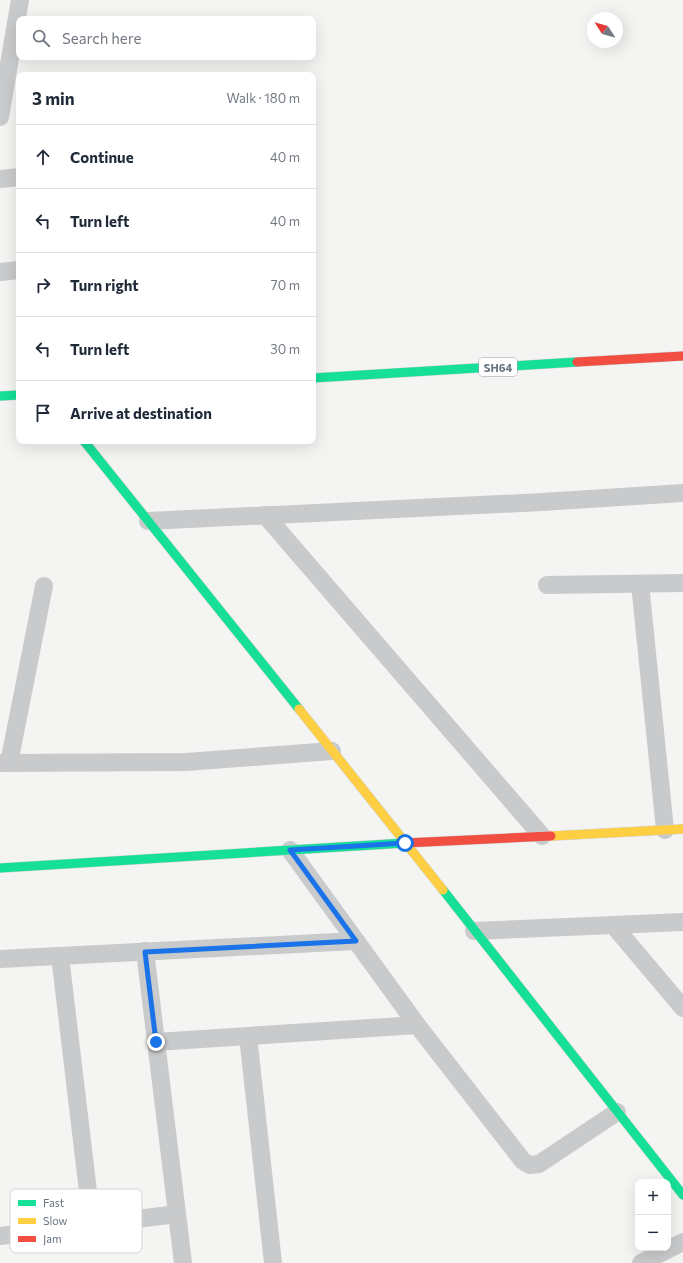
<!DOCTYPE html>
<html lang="en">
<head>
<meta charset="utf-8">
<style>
	:root { --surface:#fff; --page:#f6f6f7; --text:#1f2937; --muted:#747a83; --line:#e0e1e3 }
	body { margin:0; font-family:Commissioner,sans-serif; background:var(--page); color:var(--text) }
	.controls { position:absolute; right:12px; bottom:12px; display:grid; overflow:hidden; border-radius:8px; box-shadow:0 4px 16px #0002 }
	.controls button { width:36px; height:36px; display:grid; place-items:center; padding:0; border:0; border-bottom:1px solid var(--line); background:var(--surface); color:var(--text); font:20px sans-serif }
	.compass { position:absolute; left:587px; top:12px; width:36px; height:36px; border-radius:50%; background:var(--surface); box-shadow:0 4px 16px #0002; rotate:306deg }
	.stop { position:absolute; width:12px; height:12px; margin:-9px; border:3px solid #1a73e8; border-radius:50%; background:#fff }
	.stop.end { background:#1a73e8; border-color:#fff; box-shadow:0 1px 4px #0008 }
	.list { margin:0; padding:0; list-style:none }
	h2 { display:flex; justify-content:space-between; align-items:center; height:52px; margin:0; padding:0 16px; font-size:17px }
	h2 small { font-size:13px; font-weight:400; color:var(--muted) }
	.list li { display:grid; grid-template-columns:26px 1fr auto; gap:12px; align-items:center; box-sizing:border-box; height:64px; padding:0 16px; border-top:1px solid var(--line) }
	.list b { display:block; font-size:15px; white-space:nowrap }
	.list em { font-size:13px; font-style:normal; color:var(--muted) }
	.icon { flex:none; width:22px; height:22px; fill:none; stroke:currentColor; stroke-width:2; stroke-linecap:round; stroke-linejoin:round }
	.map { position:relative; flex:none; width:683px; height:1263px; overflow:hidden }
	.search { position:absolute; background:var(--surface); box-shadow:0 4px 16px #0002; left:16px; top:16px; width:300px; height:44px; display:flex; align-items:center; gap:10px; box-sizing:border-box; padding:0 14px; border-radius:8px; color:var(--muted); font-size:15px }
	.panel { position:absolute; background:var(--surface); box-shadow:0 4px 16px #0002; left:16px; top:72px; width:300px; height:372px; border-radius:8px }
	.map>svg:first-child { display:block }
</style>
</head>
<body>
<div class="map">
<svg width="683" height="1263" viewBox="0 0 683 1263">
	<rect width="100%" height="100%" fill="#f4f4f3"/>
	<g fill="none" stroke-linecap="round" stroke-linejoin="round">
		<defs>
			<g id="fast">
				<polyline points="313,378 577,362"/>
				<polyline points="0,396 19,395"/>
				<polyline points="84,441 299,709"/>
				<polyline points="0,868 405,843"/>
				<polyline points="443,890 683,1195"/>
			</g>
			<g id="slow">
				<polyline points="299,709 443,890"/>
				<polyline points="551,836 683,829"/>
			</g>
			<g id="jam">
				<polyline points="577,362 683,356"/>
				<polyline points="405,843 551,836"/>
			</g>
		</defs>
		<use href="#fast" stroke="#d1d2d2" stroke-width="10"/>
		<use href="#slow" stroke="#d1d2d2" stroke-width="10"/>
		<use href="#jam" stroke="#d1d2d2" stroke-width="10"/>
		<g stroke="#c9cacb" stroke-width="18">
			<polyline points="0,117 20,0"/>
			<polyline points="0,179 19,177"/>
			<polyline points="0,272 19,270"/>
			<polyline points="265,515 542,836"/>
			<polyline points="148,521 542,502 683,493"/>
			<polyline points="640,584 665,830"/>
			<polyline points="547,585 683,583"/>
			<polyline points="0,763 186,762 332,751"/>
			<polyline points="9,763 44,586"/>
			<polyline points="290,850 417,1025 523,1161 530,1165 539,1164 617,1112"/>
			<polyline points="613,925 683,1008"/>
			<polyline points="474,931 683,922"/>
			<polyline points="145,951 183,1263"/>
			<polyline points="60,956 92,1225"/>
			<polyline points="0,959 356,941"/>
			<polyline points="248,1036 273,1263"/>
			<polyline points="156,1042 417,1025"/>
			<polyline points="0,1236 177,1214"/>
			<polyline points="641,1263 683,1242"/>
		</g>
		<use href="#fast" stroke="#16e098" stroke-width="9"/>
		<use href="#slow" stroke="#ffcf43" stroke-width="9"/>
		<use href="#jam" stroke="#f24e42" stroke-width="9"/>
	</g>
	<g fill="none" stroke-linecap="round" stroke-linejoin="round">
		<polyline stroke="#1a73e8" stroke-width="5" points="156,1042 145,952 356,941 290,850 405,843"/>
	</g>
	<g text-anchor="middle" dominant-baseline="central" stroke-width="4" stroke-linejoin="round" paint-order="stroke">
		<rect fill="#fff" stroke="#959ea7" stroke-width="1" x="479" y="358" width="38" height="18" rx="3"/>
		<g font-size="11" font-weight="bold" fill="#677481">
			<text x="498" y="367">SH64</text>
		</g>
	</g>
	<rect x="10" y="1189" width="132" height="64" rx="6" fill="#fff" stroke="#d1d5d9" stroke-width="1"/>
	<rect x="18" y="1200" width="18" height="6" fill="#16e098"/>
	<rect x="18" y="1218" width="18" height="6" fill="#ffcf43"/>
	<rect x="18" y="1236" width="18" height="6" fill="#f24e42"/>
	<g font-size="11" fill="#677481">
		<text x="43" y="1207">Fast</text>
		<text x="43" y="1225">Slow</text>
		<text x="43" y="1243">Jam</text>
	</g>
</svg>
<div class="controls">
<button>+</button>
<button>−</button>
</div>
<svg class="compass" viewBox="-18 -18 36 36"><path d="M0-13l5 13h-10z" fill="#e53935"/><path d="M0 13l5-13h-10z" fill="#747a83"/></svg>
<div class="stop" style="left:405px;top:843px"></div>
<div class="stop end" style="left:156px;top:1042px"></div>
<div class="search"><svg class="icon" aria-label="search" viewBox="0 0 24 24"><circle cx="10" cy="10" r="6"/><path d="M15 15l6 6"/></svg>Search here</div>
<section class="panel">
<h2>3 min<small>Walk · 180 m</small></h2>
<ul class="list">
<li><svg class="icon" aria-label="ahead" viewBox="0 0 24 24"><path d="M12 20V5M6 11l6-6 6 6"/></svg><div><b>Continue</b></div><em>40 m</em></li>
<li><svg class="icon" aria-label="left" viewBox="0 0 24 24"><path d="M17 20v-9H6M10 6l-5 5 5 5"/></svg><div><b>Turn left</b></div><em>40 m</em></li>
<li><svg class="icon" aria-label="right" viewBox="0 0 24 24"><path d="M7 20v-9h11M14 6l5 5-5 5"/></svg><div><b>Turn right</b></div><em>70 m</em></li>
<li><svg class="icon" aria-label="left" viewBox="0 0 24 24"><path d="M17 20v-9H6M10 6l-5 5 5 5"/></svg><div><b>Turn left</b></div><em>30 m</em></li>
<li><svg class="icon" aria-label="arrive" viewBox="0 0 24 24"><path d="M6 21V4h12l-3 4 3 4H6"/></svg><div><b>Arrive at destination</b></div></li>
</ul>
</section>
</div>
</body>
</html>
